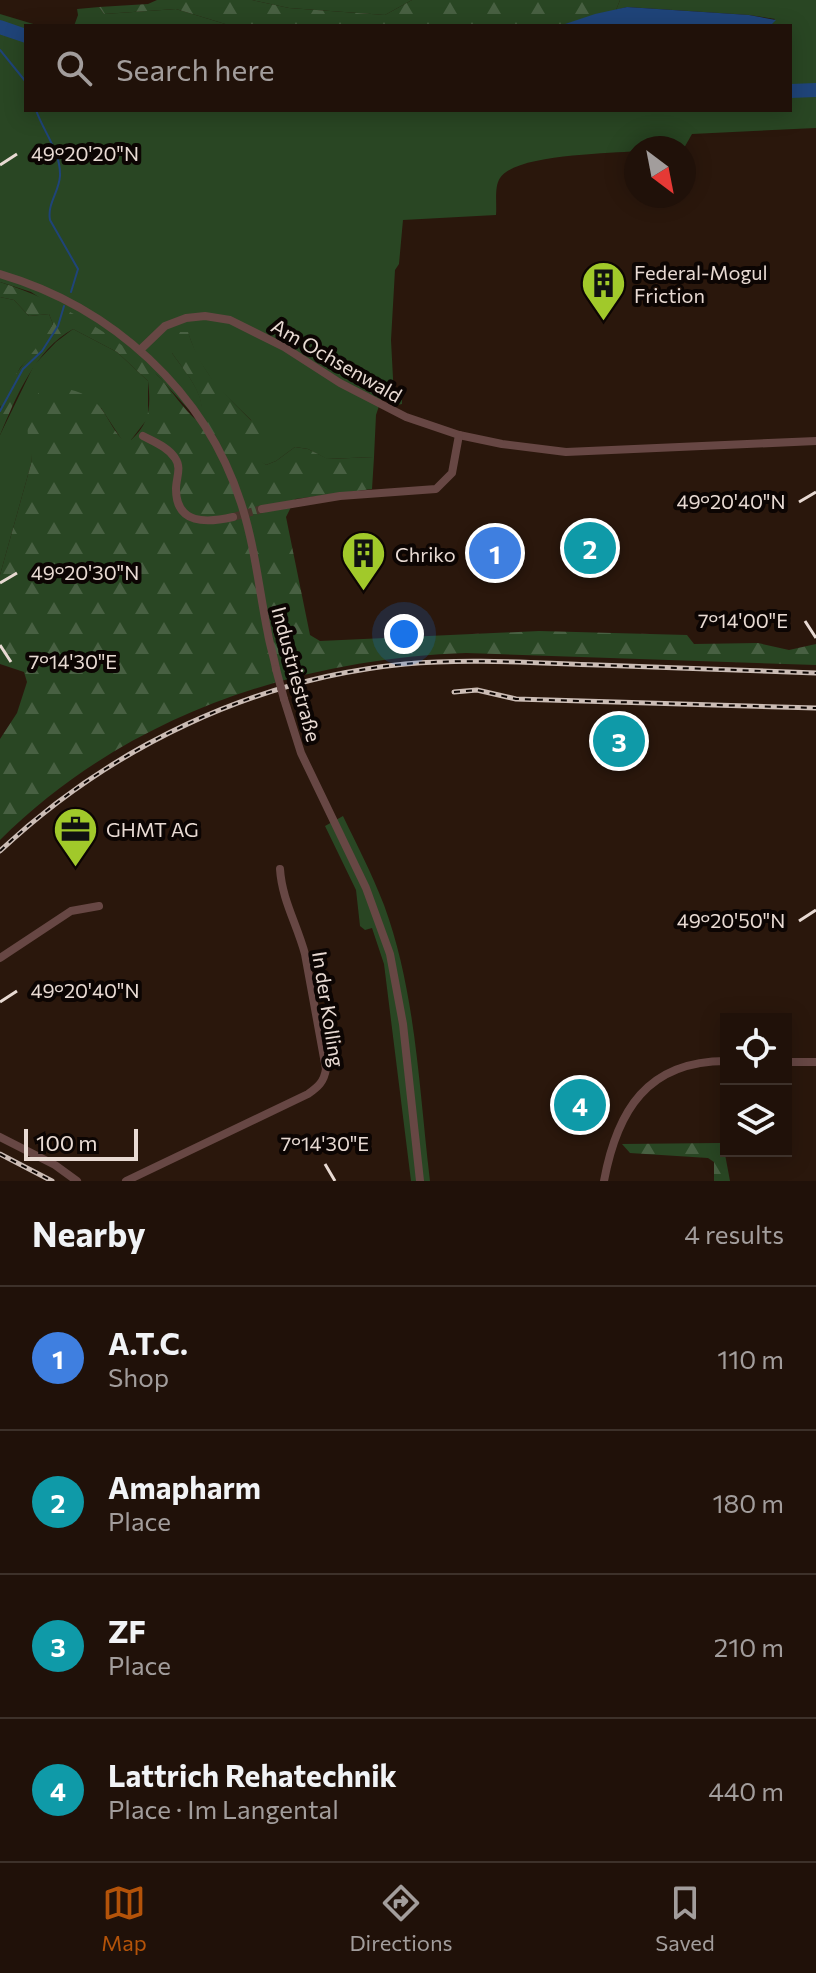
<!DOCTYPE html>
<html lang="en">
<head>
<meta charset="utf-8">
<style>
	:root { --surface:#201109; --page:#2d1f17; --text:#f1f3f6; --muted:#a29d9c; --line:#3d312a; --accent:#b45309 }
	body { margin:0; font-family:Commissioner,sans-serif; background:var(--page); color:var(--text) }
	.controls { position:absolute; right:24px; bottom:24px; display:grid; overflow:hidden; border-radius:0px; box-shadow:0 4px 20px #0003 }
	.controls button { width:72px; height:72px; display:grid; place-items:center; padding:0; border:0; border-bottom:2px solid var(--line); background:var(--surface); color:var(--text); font:40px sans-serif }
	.compass { position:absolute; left:624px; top:136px; width:72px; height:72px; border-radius:50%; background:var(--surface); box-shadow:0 4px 20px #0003; rotate:148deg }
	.scale { position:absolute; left:24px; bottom:20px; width:114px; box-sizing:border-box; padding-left:8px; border:4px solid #e8dad3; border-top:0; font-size:22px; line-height:28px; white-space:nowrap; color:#e8dad3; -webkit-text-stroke:6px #0c0503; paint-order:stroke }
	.you { position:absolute; left:404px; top:634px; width:28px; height:28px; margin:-20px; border:6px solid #fff; border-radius:50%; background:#1a73e8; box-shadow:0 0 0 12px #1a73e833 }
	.badge { display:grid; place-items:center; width:52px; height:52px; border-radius:50%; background:var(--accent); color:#fff; font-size:26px; font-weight:700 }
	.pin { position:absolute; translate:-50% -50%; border:4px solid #fff; box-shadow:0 2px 8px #0006 }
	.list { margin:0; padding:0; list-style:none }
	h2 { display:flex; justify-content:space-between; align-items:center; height:104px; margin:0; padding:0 32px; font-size:34px }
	h2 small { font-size:26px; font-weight:400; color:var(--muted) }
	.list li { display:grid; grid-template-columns:52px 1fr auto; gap:24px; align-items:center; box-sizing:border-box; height:144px; padding:0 32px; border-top:2px solid var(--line) }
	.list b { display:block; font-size:30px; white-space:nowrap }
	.list p { margin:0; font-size:26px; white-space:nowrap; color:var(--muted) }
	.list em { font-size:26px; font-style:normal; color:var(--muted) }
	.icon { flex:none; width:44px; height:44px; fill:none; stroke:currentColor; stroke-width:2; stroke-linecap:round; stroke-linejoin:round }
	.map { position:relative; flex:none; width:816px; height:1181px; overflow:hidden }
	.search { position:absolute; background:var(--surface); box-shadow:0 4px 20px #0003; left:24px; right:24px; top:24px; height:88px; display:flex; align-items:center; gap:20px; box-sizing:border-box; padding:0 28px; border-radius:0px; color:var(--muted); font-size:30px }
	.sheet { height:680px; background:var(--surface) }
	nav { display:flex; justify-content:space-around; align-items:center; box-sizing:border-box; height:112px; border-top:2px solid var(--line); background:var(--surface); font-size:22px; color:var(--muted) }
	nav a { display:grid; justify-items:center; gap:4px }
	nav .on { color:var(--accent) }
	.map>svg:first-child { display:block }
</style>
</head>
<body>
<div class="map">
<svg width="816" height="1181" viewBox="0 0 816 1181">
	<defs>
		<pattern id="forest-firs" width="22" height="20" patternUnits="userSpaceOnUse" patternTransform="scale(2)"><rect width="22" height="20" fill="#294623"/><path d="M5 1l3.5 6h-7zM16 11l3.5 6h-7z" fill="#486042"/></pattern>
	</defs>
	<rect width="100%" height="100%" fill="#2a170c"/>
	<g fill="#294623">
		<polygon points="252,0 412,0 385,15 289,8"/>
		<path d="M620 0H816V128L692 134 684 148H636V151C608 154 515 154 500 178 494 187 497 204 496 215L403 220 399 264 395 270 391 340 394 397 402 400V404L397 405 382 397 376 415 374 457 327 459 308 449 295 447 276 461 266 465 261 462 251 420 216 386 197 357 188 333 172 353C185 372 210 398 200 422L157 375 31 292 0 282V14L40 26H26V110H790V26H770L775 19 749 15 627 7 616 10Z"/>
		<polygon points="99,7 104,14 176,9 232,26 74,26 78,15 77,9"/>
		<polygon points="0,297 14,300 29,316 49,314 53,324 43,342 20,368 0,407"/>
		<path d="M73 329 117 352 148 381V418L131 440H122L101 408 38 404C21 433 35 438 31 464L0 575V435L34 365 56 342Z"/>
		<path d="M343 816C357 845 372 874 384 905 416 992 419 1089 430 1181H411L384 964 372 928 365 930 360 926 356 890 325 826Z"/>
	</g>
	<g fill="url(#forest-firs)">
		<polygon points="157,0 252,0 289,8 385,15 412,0 620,0 616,10 559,26 232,26 176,9 104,14 99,7 148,4"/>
		<path d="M0 282C59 301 113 333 158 376 172 390 183 410 199 422 210 399 185 372 172 353V344L179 332H188C204 381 230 397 263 433L261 461 266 465 276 461 295 447 308 449 328 459 374 457 372 489 295 499 286 517 310 635 320 641 539 631 687 635 694 644 758 643 789 650 816 644V665L466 653C295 659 123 717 0 840V739L17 713 27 682 24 672 0 664V575L31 464C33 450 26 439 28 425 30 413 38 406 38 393 57 383 85 390 99 406 108 416 112 429 122 439L131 440C150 423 151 406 148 381L117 352 73 329C35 350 16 397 0 435 0 427 0 418 0 410 4 380 38 350 53 324L49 314 29 316 14 300 0 297Z"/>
		<polygon points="720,1143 724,1149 730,1181 714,1181 714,1162 708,1158 630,1153 622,1144"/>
	</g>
	<polygon fill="#1f4479" points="627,7 749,15 776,20 770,26 559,26 595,14"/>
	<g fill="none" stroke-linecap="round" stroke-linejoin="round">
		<g stroke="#1f4479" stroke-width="2">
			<polyline points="0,50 26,82"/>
			<path d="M36 110C43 131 61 152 60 176 59 192 47 204 50 220L78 269 71 292"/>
			<polyline points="0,411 23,369 42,351 58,326 64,306"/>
		</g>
		<g stroke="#1f4479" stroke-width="14">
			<polyline points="0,27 26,36"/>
			<polyline points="790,91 816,90"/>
		</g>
		<polyline stroke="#46342a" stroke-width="8" stroke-dasharray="8 4" stroke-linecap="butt" points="233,517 262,509"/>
		<g stroke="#674744" stroke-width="8">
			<path d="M0 274C112 307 205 391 241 503 255 546 259 590 268 634 270 646 274 657 276 669"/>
			<polyline points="140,350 165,326 186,318 205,316 230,320 284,347 340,383 406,417 459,435 502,444 566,452 816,441"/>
			<path d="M143 436C154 442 168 447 175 458 182 468 176 478 176 489 176 525 207 523 233 517"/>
			<polyline points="262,509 340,496 436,489 452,473 459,435"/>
			<polyline points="284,699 301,753 366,888 390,954 403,1024 420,1181"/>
			<polyline points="0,958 71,911 99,906"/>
			<polyline points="786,1062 816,1062"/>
			<polyline points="0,1137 55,1165 77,1181"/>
			<path d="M126 1181 308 1094C318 1087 324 1082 326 1069L305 954C297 924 282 900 280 869"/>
			<path d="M604 1181C617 1111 647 1061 726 1061"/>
		</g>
		<defs>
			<g id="rail">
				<polyline points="454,692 477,690 516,699 816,708"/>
				<path d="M0 851C111 747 253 679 405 664 469 658 534 663 598 665 671 668 743 670 816 673"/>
				<polyline points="0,1154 52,1181"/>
			</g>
		</defs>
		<use href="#rail" stroke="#cbbcb5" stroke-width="5"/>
		<use href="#rail" stroke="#0c0503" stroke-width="2" stroke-dasharray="6" stroke-linecap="butt"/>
		<polyline stroke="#674744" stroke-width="8" points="276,669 284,699"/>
	</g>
	<path fill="none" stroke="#e8dad3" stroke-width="3" d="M0 165 17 154M799 502 816 492M0 583 17 573M805 621 816 638M0 645 11 662M799 921 816 910M0 1002 17 991M325 1164 335 1181"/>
	<defs>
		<symbol id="building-pin" viewBox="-11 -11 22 30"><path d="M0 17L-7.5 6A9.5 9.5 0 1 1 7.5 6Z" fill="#a1c92a" stroke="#0c0503"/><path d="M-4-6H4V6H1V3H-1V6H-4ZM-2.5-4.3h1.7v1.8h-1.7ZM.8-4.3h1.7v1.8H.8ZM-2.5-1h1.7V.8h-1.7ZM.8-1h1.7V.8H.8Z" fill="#111"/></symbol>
		<symbol id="office-pin" viewBox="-11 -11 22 30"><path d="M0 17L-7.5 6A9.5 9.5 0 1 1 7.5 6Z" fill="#a1c92a" stroke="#0c0503"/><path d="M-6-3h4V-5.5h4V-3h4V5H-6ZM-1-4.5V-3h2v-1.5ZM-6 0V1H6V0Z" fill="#111"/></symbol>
	</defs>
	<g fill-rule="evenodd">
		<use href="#building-pin" x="578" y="258" width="51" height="69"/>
		<use href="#building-pin" x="338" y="528" width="51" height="69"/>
		<use href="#office-pin" x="50" y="804" width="51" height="69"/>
	</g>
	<g text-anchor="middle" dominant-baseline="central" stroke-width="8" stroke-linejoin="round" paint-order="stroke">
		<g font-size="20" fill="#e8dad3" stroke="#0c0503" text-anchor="start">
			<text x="634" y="272">Federal-Mogul<tspan x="634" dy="23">Friction</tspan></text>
			<text x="395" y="554">Chriko</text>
			<text x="106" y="829">GHMT AG</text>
		</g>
		<g font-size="20" fill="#e8dad3" stroke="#0c0503">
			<text transform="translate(337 360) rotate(30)">Am Ochsenwald</text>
			<text transform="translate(297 674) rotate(75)">Industriestraße</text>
			<text transform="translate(329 1009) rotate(81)">In der Kolling</text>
		</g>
	</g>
	<g font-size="20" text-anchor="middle" fill="#e8dad3" stroke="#0c0503" stroke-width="8" stroke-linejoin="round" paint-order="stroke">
		<text x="85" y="161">49°20'20"N</text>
		<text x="731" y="509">49°20'40"N</text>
		<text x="85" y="580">49°20'30"N</text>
		<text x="743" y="628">7°14'00"E</text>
		<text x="73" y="669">7°14'30"E</text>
		<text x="731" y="928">49°20'50"N</text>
		<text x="85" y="998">49°20'40"N</text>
		<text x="325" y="1151">7°14'30"E</text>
	</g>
</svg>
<div class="controls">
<button><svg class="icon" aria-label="locate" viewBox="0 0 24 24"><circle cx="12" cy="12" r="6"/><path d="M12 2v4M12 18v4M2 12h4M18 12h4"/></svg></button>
<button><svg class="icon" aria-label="layers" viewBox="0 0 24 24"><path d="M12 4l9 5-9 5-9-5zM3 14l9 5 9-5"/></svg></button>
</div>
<svg class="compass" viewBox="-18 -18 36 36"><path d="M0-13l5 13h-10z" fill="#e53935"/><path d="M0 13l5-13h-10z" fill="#a29d9c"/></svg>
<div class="scale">100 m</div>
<div class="you"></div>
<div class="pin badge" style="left:495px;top:553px;background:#3f7fe0">1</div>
<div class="pin badge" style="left:590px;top:548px;background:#0f9aa8">2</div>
<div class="pin badge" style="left:619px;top:741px;background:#0f9aa8">3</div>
<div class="pin badge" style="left:580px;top:1105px;background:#0f9aa8">4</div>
<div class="search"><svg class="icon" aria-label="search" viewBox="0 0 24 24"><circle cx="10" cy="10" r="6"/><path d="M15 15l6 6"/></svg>Search here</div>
</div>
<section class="sheet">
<h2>Nearby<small>4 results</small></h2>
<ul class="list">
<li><span class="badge" style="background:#3f7fe0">1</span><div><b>A.T.C.</b><p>Shop</p></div><em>110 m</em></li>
<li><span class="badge" style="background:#0f9aa8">2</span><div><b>Amapharm</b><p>Place</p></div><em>180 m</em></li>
<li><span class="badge" style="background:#0f9aa8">3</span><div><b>ZF</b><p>Place</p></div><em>210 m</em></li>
<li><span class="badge" style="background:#0f9aa8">4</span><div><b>Lattrich Rehatechnik</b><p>Place · Im Langental</p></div><em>440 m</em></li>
</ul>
</section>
<nav>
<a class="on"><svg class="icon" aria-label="map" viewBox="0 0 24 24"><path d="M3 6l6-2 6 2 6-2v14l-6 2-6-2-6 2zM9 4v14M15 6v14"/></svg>Map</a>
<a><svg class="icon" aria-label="directions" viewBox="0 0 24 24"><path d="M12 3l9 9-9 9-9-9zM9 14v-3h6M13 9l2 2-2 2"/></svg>Directions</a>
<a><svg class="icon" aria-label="saved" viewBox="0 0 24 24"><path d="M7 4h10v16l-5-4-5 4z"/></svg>Saved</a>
</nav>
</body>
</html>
